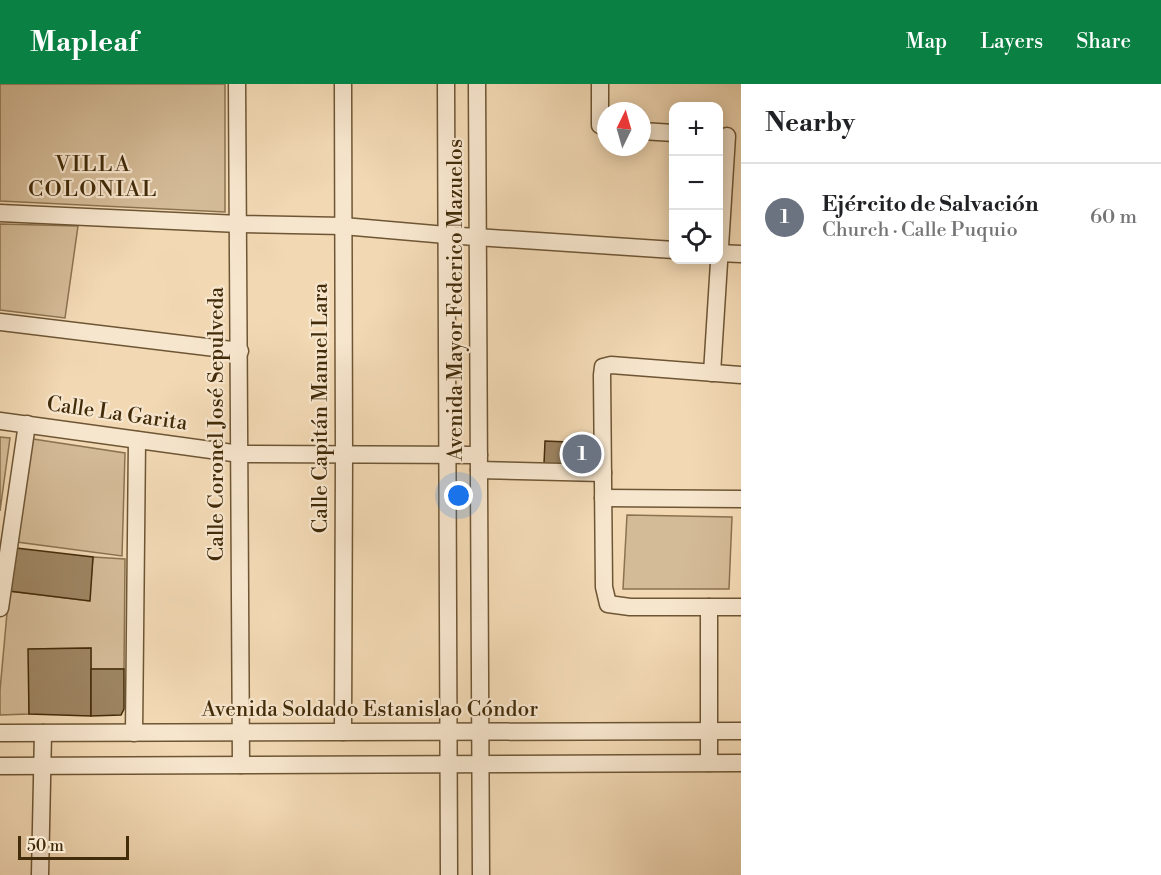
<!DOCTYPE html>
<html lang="en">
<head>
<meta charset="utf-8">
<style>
	:root { --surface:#fff; --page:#f2f2f2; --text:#202124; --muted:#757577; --line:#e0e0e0; --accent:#0b8043 }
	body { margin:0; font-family:"Libre Bodoni",serif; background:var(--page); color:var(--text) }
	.controls { position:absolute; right:18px; top:18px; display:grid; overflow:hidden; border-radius:12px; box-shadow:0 3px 15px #0003 }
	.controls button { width:54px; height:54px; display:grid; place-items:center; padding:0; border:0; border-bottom:2px solid var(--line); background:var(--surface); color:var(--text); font:30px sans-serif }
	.compass { position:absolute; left:597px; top:18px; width:54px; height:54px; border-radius:50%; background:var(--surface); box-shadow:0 3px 15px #0003; rotate:5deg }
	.scale { position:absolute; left:18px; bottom:15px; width:111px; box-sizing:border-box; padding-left:6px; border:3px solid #422b09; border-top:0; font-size:16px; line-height:21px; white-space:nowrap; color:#422b09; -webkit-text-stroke:4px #f7e6ce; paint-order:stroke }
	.you { position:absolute; left:459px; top:412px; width:21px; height:21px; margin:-15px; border:4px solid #fff; border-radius:50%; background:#1a73e8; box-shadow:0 0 0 9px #1a73e833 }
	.badge { display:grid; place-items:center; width:39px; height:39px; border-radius:50%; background:var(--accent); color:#fff; font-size:20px; font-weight:700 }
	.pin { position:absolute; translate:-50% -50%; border:3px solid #fff; box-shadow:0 2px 6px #0006 }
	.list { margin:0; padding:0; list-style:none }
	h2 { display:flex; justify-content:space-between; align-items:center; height:78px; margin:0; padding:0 24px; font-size:26px }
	h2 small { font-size:20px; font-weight:400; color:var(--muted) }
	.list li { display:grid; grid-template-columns:39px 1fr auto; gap:18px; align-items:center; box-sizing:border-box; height:108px; padding:0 24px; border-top:2px solid var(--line) }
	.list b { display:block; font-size:22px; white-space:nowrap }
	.list p { margin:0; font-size:20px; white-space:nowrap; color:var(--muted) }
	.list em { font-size:20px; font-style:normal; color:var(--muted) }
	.icon { flex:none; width:33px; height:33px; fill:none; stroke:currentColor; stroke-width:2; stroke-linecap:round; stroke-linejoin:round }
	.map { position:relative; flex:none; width:741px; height:791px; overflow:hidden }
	header { display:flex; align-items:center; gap:36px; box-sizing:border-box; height:84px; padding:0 30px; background:var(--accent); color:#fff }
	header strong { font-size:28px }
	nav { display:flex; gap:33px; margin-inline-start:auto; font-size:21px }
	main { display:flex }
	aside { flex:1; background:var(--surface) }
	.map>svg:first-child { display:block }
</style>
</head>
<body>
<header>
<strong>Mapleaf</strong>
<nav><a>Map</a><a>Layers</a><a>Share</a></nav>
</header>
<main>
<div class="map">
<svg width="741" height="791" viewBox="0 0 741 791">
	<rect width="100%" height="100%" fill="#f2d9b4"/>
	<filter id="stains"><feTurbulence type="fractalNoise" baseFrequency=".00333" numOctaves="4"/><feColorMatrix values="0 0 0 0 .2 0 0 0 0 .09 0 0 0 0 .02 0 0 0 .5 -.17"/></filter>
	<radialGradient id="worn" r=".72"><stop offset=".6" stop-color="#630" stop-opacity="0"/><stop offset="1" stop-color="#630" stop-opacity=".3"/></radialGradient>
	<g fill="#d4bb97" stroke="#8b7350" stroke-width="1.5">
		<polygon points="0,0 225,0 225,128 0,117"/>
		<polygon points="0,140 78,142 65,234 0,226"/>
		<polygon points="0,353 10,354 0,427"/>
		<polygon points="33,355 125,369 122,472 17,458"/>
		<polygon points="627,431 732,433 729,505 623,505"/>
		<polygon points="93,473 125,475 124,585 91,585 91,564 29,565 29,630 0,631 0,606 9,507 89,517"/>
	</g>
	<g fill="#9e8562" stroke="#422b09" stroke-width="1.5">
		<polygon points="545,357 592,359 592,382 544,380"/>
		<polygon points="16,464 93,473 90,517 9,507"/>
		<polygon points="91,564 91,632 29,630 28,565"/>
		<polygon points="91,585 124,585 124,625 121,631 91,632"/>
	</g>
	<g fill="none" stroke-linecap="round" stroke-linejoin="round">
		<defs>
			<g id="minor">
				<polyline points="237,0 241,681"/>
				<polyline points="343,0 344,371 343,648"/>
				<polyline points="446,0 449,791"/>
				<polyline points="477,0 481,791"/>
				<polyline points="600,0 600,41 606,44"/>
				<polyline points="642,47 674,49"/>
				<polyline points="0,129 239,140 343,142 446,151 674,166"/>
				<polyline points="718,169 741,170"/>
				<polyline points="0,238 240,267"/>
				<polyline points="712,289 727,52"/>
				<polyline points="741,291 611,281 603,283 602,291 604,503 608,520 630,523 741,523"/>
				<polyline points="0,337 240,370 479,371"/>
				<polyline points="479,386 603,389"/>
				<polyline points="603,414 741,415"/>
				<polyline points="0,524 27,340"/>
				<polyline points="0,649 741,647"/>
				<polyline points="134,649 137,356"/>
				<polyline points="709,679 709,523"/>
				<polyline points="0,682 741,679"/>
				<polyline points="40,791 43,649"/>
			</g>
		</defs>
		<use href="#minor" stroke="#6e5634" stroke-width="19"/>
		<use href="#minor" stroke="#f7e6ce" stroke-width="16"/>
	</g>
	<g text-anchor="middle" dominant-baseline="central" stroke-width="4.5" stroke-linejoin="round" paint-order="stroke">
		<g font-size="21" fill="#422b09" stroke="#f7e6ce">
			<text transform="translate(456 216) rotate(-90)">Avenida Mayor Federico Mazuelos</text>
			<text transform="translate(321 324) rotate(-90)">Calle Capitán Manuel Lara</text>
			<text transform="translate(117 330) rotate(8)">Calle La Garita</text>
			<text transform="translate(217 340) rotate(-90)">Calle Coronel José Sepulveda</text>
			<text x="370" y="626">Avenida Soldado Estanislao Cóndor</text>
		</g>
		<g font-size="22" letter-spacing="1.5" fill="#422b09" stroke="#f7e6ce">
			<text x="93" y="80">VILLA<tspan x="93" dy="25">COLONIAL</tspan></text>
		</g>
	</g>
	<rect width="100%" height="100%" filter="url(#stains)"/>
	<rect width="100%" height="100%" fill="url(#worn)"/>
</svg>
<div class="controls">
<button>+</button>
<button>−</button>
<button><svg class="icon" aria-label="locate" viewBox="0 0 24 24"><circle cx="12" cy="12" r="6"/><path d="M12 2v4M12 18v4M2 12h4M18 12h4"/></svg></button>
</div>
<svg class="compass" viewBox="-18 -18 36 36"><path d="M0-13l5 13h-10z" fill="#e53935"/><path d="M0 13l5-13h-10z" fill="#757577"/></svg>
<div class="scale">50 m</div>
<div class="you"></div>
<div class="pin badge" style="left:582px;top:370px;background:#6b7280">1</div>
</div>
<aside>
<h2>Nearby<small></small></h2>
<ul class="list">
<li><span class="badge" style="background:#6b7280">1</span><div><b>Ejército de Salvación</b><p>Church · Calle Puquio</p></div><em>60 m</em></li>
</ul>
</aside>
</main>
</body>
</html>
